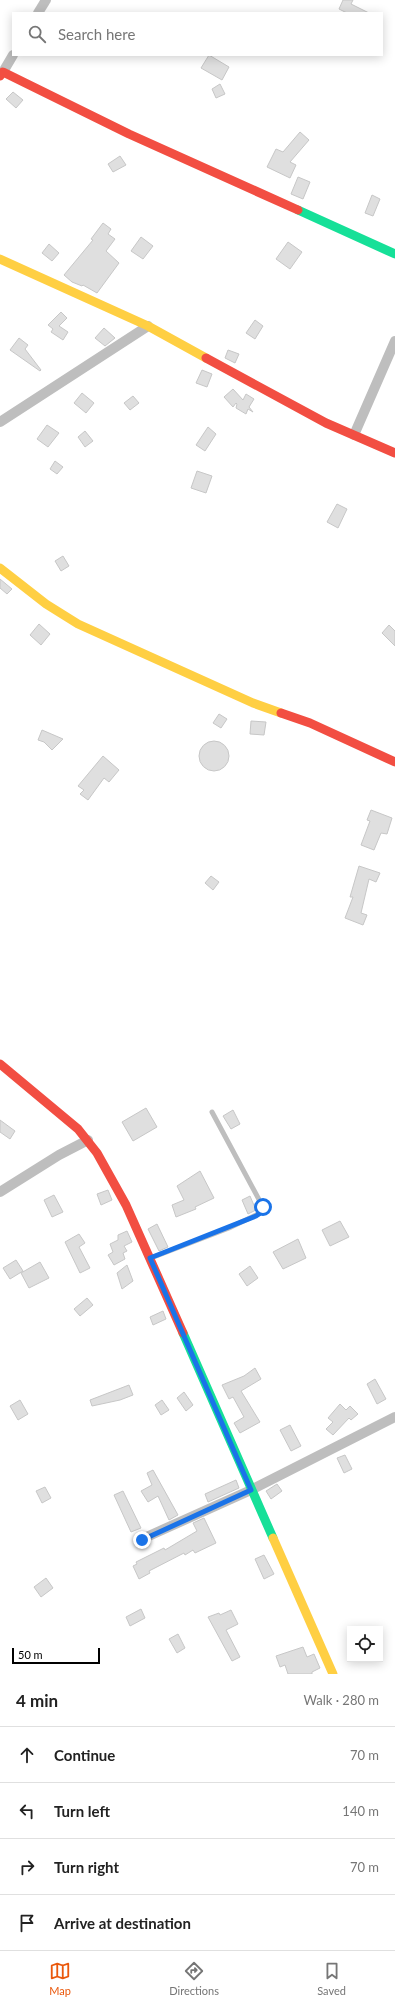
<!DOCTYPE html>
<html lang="en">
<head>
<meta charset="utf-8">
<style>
	:root { --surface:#fff; --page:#f2f2f2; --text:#222; --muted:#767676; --line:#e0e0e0; --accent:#ea580c }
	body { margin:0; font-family:Lato,sans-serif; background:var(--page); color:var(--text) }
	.controls { position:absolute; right:12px; bottom:12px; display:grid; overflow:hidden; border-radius:0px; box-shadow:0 2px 10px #0003 }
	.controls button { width:36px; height:36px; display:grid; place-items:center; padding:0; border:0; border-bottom:1px solid var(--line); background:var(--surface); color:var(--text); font:20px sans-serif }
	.scale { position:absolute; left:12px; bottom:10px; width:88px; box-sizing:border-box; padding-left:4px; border:2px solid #000; border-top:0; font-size:11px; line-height:14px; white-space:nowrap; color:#000; -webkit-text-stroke:3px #fff; paint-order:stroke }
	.stop { position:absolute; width:12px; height:12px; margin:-9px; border:3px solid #1a73e8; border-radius:50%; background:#fff }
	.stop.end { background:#1a73e8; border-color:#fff; box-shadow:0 1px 4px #0008 }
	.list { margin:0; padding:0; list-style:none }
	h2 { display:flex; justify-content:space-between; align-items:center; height:52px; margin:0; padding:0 16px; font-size:17px }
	h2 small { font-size:13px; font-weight:400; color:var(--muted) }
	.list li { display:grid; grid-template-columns:26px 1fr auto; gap:12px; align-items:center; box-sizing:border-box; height:56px; padding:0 16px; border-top:1px solid var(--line) }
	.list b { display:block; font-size:15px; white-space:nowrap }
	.list em { font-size:13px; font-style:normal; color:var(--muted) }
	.icon { flex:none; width:22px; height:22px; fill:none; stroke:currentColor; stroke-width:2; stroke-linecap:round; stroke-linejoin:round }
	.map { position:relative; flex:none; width:395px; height:1674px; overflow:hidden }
	.search { position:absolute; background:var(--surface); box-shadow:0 2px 10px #0003; left:12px; right:12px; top:12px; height:44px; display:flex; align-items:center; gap:10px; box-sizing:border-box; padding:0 14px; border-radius:0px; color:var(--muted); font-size:15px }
	.sheet { height:276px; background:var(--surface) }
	nav { display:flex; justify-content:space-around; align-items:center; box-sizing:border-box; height:56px; border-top:1px solid var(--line); background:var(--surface); font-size:11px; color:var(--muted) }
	nav a { display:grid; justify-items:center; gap:2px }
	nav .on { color:var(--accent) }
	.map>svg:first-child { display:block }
</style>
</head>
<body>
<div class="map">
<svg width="395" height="1674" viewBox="0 0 395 1674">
	<rect width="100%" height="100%" fill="#fff"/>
	<g fill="#dfdfdf" stroke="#c7c7c7">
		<polygon points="343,0 353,0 351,4 369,13 347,13 339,9"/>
		<polygon points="209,55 229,67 222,80 201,68"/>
		<polygon points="220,84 225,94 216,98 212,89"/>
		<polygon points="13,92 23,100 16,108 6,99"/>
		<polygon points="300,132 309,140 290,162 296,165 290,178 267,167 276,149 283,152"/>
		<polygon points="120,156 126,165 113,172 108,164"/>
		<polygon points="298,177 310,182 303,199 291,194"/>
		<polygon points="372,195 380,199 373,216 365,213"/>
		<polygon points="103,223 111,229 108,234 115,239 106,251 119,263 97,293 83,285 82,286 72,282 64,275 93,240 91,239"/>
		<polygon points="141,237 153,246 143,259 131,251"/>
		<polygon points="288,242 302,252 290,269 276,259"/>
		<polygon points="49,244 59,253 52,261 42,253"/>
		<polygon points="61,312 67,318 59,326 68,332 63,340 51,332 53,329 48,325"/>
		<polygon points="255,320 263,326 255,339 246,333"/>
		<polygon points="104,328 115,338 105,346 95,338"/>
		<polygon points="19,338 28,345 25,349 41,370 40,371 10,350"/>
		<polygon points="228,350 239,354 235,363 225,358"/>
		<polygon points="202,370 212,374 207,387 196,383"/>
		<polygon points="233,389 243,400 246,394 254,399 249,407 253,412 248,409 246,414 236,408 237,404 236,403 233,407 224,397"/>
		<polygon points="82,393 94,403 86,413 74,403"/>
		<polygon points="133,396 139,403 130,410 124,403"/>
		<polygon points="47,425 59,433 48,447 37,439"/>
		<polygon points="208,427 216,434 205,451 196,445"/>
		<polygon points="85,431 93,441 85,447 78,437"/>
		<polygon points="55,461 63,467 57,474 50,469"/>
		<polygon points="197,471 212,476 206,493 191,488"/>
		<polygon points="337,504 347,509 338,528 327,522"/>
		<polygon points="63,556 69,566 61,571 55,561"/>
		<polygon points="0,579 12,589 7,594 0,588"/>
		<polygon points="39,624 50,634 41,645 30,635"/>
		<polygon points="389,625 395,631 395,646 382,633"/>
		<polygon points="219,714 227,719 221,728 213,723"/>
		<polygon points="251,721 266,722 264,735 250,734"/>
		<polygon points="42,730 63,739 52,750 44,742 38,740"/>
		<circle cx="214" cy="756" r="15"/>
		<polygon points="103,756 119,770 109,782 104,778 88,800 80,794 84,790 78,786"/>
		<polygon points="371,810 392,818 387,834 381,833 374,850 361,845 370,821 367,820"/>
		<polygon points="359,866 380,873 376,882 369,879 361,913 367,915 363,925 345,918 353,897 350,897"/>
		<polygon points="211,876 219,882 213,890 205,883"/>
		<polygon points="146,1108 157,1127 133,1141 122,1122"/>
		<polygon points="233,1110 240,1124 231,1129 223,1116"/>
		<polygon points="0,1120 15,1131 10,1139 0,1132"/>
		<polygon points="200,1171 214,1198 195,1207 196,1209 176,1217 172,1205 184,1200 177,1186"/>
		<polygon points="108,1190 112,1200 101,1205 97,1194"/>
		<polygon points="54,1195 63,1212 52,1217 44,1200"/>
		<polygon points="250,1196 256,1210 248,1214 242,1200"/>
		<polygon points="340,1221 349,1237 330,1246 322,1230"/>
		<polygon points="157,1224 168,1247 159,1251 148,1229"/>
		<polygon points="127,1231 132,1242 124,1246 127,1251 123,1253 125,1259 114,1265 108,1255 113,1252 110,1244 118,1240 118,1235"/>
		<polygon points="79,1234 85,1243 79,1247 90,1268 80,1273 65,1242"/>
		<polygon points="298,1239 306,1258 283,1269 273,1252"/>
		<polygon points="16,1260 23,1271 10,1279 3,1268"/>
		<polygon points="40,1262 49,1278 29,1288 21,1273"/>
		<polygon points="127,1265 133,1281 122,1289 117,1273"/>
		<polygon points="250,1266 258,1278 247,1286 239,1274"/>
		<polygon points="87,1298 93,1305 80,1316 74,1309"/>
		<polygon points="163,1311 166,1319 153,1325 150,1317"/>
		<polygon points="255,1368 261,1379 241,1391 260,1422 240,1433 234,1423 244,1417 233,1397 229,1399 222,1385 244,1376"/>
		<polygon points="375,1379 386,1399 377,1404 367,1384"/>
		<polygon points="129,1385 133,1395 120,1400 92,1406 90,1400"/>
		<polygon points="184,1392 193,1405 186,1411 177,1398"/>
		<polygon points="20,1400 28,1414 18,1420 10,1406"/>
		<polygon points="162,1400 169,1410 161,1415 155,1405"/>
		<polygon points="340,1404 346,1410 350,1406 358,1414 351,1420 349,1418 333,1435 326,1429 333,1422 328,1418"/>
		<polygon points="290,1425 301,1446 291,1451 280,1430"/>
		<polygon points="345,1455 352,1469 344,1473 337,1458"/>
		<polygon points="153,1470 178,1515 169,1520 158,1496 148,1502 141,1491 152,1485 147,1473"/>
		<polygon points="236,1480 239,1488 208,1502 205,1494"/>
		<polygon points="277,1484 282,1491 271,1499 266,1491"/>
		<polygon points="45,1487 51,1498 42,1503 36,1491"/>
		<polygon points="123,1491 141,1528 131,1532 114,1495"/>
		<polygon points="204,1518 216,1543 195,1553 193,1550 185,1555 184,1553 149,1571 150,1573 139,1579 133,1566 137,1564 136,1562 164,1548 165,1550 197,1531 193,1523"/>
		<polygon points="264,1555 274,1574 264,1579 255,1559"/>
		<polygon points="46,1578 53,1588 41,1597 34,1587"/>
		<polygon points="141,1609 145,1618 130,1626 126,1617"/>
		<polygon points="231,1610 238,1624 226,1630 240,1657 232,1661 208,1617 219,1613 220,1615"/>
		<polygon points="178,1634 185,1648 177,1653 169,1639"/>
		<polygon points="303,1647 307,1657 314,1654 320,1668 312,1672 312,1674 288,1674 285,1665 280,1667 276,1656"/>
	</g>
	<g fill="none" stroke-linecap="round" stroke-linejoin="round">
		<polyline stroke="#bebebe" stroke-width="5" points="151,1258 229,1228 262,1212 263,1207 212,1112"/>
		<g stroke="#bebebe" stroke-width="10">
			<polyline points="38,13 46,0"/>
			<polyline points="3,72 13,55"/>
			<polyline points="0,422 148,326"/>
			<polyline points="354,435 395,341"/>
			<polyline points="0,1192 59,1155 88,1140"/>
			<polyline points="142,1539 251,1490 395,1417"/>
		</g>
		<g stroke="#16e098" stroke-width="9">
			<polyline points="298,210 395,254"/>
			<polyline points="183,1333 273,1538"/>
		</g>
		<g stroke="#ffcf43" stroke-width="9">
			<polyline points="0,259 148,326 206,358"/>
			<polyline points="0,568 46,604 78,624 253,703 281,713"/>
			<polyline points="273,1538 333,1674"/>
		</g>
		<g stroke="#f24e42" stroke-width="9">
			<polyline points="0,76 3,72 129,134 298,210"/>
			<polyline points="206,358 326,423 395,453"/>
			<polyline points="281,713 310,723 395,762"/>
			<polyline points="0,1064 78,1129 97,1153 126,1205 183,1333"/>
		</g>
	</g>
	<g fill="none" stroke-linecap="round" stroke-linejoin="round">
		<polyline stroke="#1a73e8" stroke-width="5" points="142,1540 251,1490 150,1258 256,1216 262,1212 263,1207"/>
	</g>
</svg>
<div class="controls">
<button><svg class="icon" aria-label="locate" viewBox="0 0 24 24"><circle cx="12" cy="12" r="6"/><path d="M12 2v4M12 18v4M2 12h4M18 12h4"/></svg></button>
</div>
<div class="scale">50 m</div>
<div class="stop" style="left:263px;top:1207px"></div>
<div class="stop end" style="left:142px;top:1540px"></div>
<div class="search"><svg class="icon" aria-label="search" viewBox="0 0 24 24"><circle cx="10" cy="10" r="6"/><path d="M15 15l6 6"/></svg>Search here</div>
</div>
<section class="sheet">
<h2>4 min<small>Walk · 280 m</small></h2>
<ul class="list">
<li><svg class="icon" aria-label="ahead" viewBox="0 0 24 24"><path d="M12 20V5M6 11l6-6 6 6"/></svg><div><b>Continue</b></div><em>70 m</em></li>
<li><svg class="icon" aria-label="left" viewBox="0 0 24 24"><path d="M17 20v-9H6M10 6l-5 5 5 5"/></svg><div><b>Turn left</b></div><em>140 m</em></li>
<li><svg class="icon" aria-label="right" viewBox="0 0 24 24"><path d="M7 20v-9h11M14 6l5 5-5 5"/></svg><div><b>Turn right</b></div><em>70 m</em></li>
<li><svg class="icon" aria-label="arrive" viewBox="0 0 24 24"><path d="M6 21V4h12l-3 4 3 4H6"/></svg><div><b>Arrive at destination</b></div></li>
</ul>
</section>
<nav>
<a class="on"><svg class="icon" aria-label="map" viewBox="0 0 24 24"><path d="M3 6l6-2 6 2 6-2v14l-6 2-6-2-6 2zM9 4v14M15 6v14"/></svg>Map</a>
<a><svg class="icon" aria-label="directions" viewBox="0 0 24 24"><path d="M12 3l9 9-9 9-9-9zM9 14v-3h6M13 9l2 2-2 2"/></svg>Directions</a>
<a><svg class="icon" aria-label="saved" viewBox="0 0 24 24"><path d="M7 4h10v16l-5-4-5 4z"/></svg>Saved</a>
</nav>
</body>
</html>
